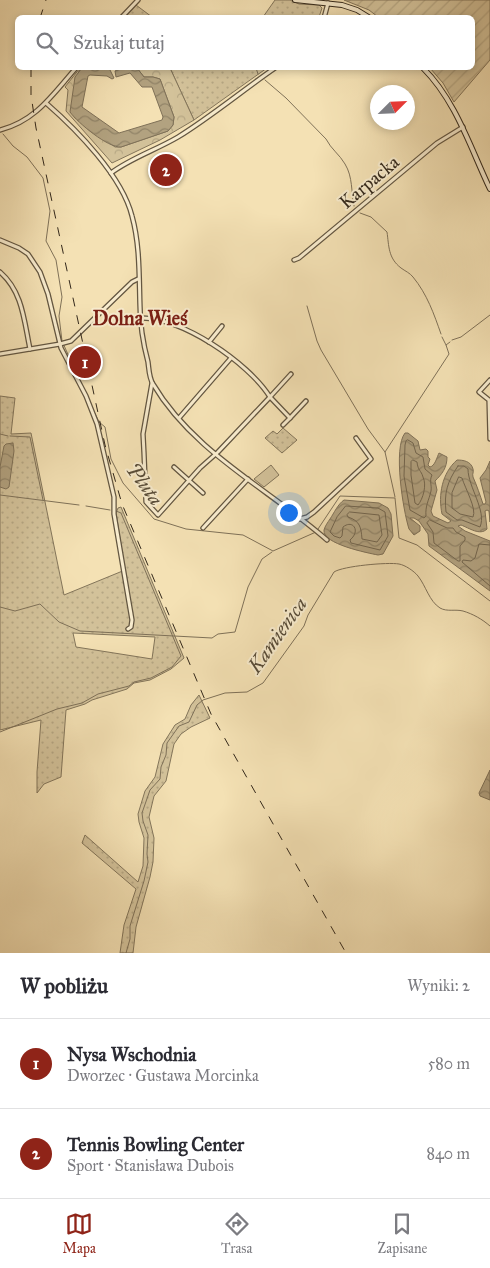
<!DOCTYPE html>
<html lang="pl">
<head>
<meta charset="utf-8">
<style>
	:root { --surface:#fff; --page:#f2f2f3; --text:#2b2b33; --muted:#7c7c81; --line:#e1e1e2; --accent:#8f2418 }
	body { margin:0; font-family:"IM FELL Great Primer",serif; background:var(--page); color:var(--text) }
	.compass { position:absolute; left:370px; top:85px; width:45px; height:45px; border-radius:50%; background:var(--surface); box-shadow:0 2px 8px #0003; rotate:66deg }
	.you { position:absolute; left:288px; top:512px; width:18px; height:18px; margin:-12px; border:4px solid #fff; border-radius:50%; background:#1a73e8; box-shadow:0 0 0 8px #1a73e833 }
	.badge { display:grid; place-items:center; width:32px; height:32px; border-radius:50%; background:var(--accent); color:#fff; font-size:16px; font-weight:700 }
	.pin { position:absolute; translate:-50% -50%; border:2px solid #fff; box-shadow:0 1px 5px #0006 }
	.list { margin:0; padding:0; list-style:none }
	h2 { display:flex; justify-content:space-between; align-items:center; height:65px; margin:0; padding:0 20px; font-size:21px }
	h2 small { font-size:16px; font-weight:400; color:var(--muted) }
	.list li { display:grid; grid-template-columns:32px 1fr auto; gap:15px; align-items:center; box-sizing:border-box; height:90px; padding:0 20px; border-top:1px solid var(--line) }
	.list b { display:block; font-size:19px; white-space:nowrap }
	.list p { margin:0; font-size:16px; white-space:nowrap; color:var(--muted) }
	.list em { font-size:16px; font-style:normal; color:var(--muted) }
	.icon { flex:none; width:28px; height:28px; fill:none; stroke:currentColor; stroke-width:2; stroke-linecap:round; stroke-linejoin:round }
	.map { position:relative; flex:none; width:490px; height:953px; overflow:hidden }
	.search { position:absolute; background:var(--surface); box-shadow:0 2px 8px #0003; left:15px; right:15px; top:15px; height:55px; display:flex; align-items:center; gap:12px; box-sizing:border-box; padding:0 18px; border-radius:8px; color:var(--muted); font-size:19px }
	.sheet { height:245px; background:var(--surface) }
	nav { display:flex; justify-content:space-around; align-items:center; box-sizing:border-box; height:70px; border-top:1px solid var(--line); background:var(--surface); font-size:14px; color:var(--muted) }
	nav a { display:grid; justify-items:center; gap:2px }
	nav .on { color:var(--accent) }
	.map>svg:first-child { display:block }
</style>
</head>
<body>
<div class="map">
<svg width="490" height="953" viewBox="0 0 490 953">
	<defs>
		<pattern id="grass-dots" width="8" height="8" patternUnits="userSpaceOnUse" patternTransform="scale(1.25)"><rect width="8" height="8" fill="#d3c29a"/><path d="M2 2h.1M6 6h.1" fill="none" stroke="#b6a784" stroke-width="1.8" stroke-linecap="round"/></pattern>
		<pattern id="forest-crowns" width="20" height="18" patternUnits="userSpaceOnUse" patternTransform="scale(1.25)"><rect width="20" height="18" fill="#d3c29a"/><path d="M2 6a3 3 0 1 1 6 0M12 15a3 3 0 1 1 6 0" fill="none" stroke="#b6a784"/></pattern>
		<pattern id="park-tufts" width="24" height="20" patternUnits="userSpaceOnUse" patternTransform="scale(1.25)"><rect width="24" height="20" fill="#d3c29a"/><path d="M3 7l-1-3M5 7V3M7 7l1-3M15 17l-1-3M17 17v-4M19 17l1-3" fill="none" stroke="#b6a784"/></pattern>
		<pattern id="garden-furrows" width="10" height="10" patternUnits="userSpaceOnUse" patternTransform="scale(1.25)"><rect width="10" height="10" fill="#d3c29a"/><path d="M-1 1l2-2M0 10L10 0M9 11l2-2" fill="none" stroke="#b6a784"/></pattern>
		<pattern id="water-waves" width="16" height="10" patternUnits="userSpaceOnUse" patternTransform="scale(1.25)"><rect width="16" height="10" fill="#b2a280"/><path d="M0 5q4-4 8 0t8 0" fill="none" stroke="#918468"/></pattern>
	</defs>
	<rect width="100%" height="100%" fill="#f4e1b4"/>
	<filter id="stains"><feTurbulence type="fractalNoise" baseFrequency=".004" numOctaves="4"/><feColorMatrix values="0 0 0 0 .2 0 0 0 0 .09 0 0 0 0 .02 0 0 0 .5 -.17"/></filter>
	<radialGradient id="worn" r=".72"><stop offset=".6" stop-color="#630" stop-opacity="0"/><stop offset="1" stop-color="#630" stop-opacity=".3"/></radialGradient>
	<g fill="url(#grass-dots)" stroke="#83755a" fill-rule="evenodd">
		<polygon points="275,0 290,0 299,4 319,5 322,8 319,17 263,17"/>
		<polygon points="136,5 152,17 124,18"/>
		<polygon points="170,68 267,68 194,120"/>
		<path d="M0 396 15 398 11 434 31 433 64 595 125 570 116 513 118 508 121 507 184 658 171 669 150 680 134 683 127 689 92 700 85 704 66 710 61 777 44 784 37 793V772L41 720 0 730ZM73 633 155 637 152 659 76 647Z"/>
		<polygon points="283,428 297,440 282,453 265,438 273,431 277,434"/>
		<polygon points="199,695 210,718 191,727 181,734 174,744 166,781 154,796 149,817 154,838 153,862 150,877 136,927 133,953 120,953 124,925 136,889 82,843 85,835 138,882 143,866 144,838 139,822 138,814 145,791 155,777 163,744 175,725 185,719 191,705"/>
	</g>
	<polygon fill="url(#forest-crowns)" stroke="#83755a" points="80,68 82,68 79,71 74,117 115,147 121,147 168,131 173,125 174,117 160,79 153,77 144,77 137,68 170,68 194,120 160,140 112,163 66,111 68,90 65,87"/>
	<polygon fill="url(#park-tufts)" stroke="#83755a" points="271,465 279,475 264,487 254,479"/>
	<polygon fill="url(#garden-furrows)" stroke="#83755a" points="344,0 490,0 490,60 454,102 443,83 430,68 472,68 472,18 378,17 369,10"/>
	<g fill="url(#water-waves)" stroke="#7f7158">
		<path d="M82 68H109L114 78 112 79 107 76 90 75 88 76 82 107 119 133 162 120 163 117 152 87H142L130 73 116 77 115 71 121 68H137L144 77H153L160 79 174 117 173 125 168 131 121 147C108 148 78 123 70 112L75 77Z"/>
		<path d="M405 433H408L418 441 420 450 426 449 428 451V457L430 459 428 465 430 467C435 466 437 457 439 453L447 457C447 468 442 474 435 481L437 490 431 511 433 516 448 523 451 521 442 514C438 495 442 473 457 460 463 460 471 461 473 469 474 473 472 473 473 477 477 486 480 495 483 504H485L486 502 480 478 486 470 490 461V522L489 511 487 510 485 511 487 529C480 536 469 528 461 525L458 526 465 531 490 541V591L429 546 428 534 419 521 414 518H410L420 526V531L414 535 409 529C403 510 393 448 405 433Z"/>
		<polygon points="13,443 14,451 9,487 6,489 0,487 0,467 4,446 6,444"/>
		<path d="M344 500 379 503 388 508 391 514 393 536 383 554 378 555C368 553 322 544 324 530 325 526 328 522 330 519 334 513 338 504 344 500Z"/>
		<polygon points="490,770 490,800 480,796 479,793"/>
	</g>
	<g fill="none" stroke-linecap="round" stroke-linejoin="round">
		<g stroke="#72654e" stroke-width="1">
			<path d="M408 440 413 443 416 453 423 457 425 469 432 475C429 481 432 485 431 491 429 500 425 506 426 516L424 518 410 510 404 476 405 445 406 441Z"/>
			<path d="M413 460 417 462C418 471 421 470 423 477 427 485 423 499 418 505L415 503 411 475V462Z"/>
			<path d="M458 466H464L468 469C468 487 487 511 480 527L462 520H457L446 512C444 493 447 482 458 466Z"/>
			<path d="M459 477 462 478C465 488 477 509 473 517L460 514 452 508V493Z"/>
			<path d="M346 506 378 508 385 512 388 536 380 550 351 543 350 540C361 531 353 519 343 527L342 536 340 538 334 536 330 532 337 517Z"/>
			<path d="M350 512 379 515 382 535 377 542 362 539C361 527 360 521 348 517L347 515Z"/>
			<polygon points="430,520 447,528 453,528 456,532 465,537 465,540 460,546 460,561 458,561 434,543 433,532 427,523"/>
			<polyline points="490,545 479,544 475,558 471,561 463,560 462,562 490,586"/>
		</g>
		<g stroke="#7f7158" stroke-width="1">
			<polyline points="256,68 258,74"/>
			<path d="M265 80 286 98 326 139C331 149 340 155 345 164 353 177 351 192 354 206"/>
			<polyline points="3,134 13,146 27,157 43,178 50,211 46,241 56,260 62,297 59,316 62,341 83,388"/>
			<path d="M360 213 371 217 387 232C389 246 388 258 401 268 405 271 410 273 413 277 427 294 434 314 441 334"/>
			<polyline points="307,306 317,341 321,350 368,429 385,452"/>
			<polyline points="442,337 446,345"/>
			<polyline points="452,340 461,337 490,315"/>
			<polyline points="90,403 99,422 105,427 111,459 123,483 154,519 186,529 243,535 273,551 316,532 340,496 395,498 399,538 417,545 490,601"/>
			<polyline points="0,434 8,436"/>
			<polyline points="10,436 30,437 43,500"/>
			<polyline points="0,495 79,505"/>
			<polyline points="395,497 385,452 449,354 446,345 450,342"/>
			<polyline points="86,506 110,510"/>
			<polyline points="0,607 15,611 40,604 59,622 80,631 212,638 218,634 235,632 248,587 262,559 272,552"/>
			<polyline points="0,732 57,709 82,703 98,694 129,686 134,682 151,678 172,667 181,656 121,513 116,511"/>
			<path d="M126 953 130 939V926L144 881 148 862 147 854 148 835 143 821 142 813 150 790 160 779 161 767 166 755 167 743 179 726 189 722 197 705 203 700 225 693 247 692 263 683 304 626 308 615 334 572C343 566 388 562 399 564 405 565 414 571 418 576 426 586 429 601 440 608 447 612 455 609 463 611 473 614 482 619 490 626"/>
		</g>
		<defs>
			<g id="street">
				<polyline points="121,18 138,0"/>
				<polyline points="324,18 328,3"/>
				<path d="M46 103C77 130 122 176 132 216 140 245 139 276 140 306 140 326 143 343 148 362 149 369 149 378 153 384 193 452 269 489 327 540"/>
				<path d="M0 130C36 121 53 94 76 68"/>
				<path d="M111 173C131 158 156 150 178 137 212 116 243 90 275 68"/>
				<polyline points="0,240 19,248 28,254 40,272 48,294 61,348 86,396 97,424 114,497 114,514 132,620 131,627 128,629"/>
				<polyline points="294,260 299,258 437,143 463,127"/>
				<path d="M0 272C23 292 24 321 30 349"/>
				<path d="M140 318C180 316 249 363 270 397L218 452 200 468 158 515 146 502 144 453 143 434 152 383"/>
				<polyline points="209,342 222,326"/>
				<polyline points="0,354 60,344 71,341 132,282 138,279"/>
				<polyline points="291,374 270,397 290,418 306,401"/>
				<polyline points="490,380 479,392 489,400 490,439"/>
				<polyline points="179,418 231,358"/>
				<polyline points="283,425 290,418"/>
				<polyline points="174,467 203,493"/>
				<polyline points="300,519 307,517 314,512 371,459 356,438"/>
				<polyline points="203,528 248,479"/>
			</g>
			<g id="secondary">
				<polyline points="295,0 342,5 357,10 370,18"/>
				<path d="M423 68C456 101 470 147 490 189"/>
			</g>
		</defs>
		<use href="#street" stroke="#635641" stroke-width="5.5"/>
		<use href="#secondary" stroke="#33281b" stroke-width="6"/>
		<use href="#street" stroke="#f8ecce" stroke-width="3"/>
		<use href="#secondary" stroke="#f8ecce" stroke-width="4"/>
		<g stroke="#33281b" stroke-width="1" stroke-dasharray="9 9" stroke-linecap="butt">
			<polyline points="40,18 46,0"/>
			<polyline points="31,68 31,95 36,128 105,445 122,504 211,714 346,953"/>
		</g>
	</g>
	<g text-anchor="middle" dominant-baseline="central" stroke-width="4" stroke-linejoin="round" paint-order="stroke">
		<g font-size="19" fill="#33281b" stroke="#f8ecce">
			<text transform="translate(369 182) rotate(-40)">Karpacka</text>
		</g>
		<g font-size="20" font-weight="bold" fill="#7a1f14" stroke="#f8ecce">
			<text x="140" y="318">Dolna Wieś</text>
		</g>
		<g font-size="20" font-style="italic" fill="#594d39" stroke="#f8ecce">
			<text transform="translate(145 484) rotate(54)">Pluta</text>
			<text transform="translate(277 635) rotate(-55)">Kamienica</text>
		</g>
	</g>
	<rect width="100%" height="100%" filter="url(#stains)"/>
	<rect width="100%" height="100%" fill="url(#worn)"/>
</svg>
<svg class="compass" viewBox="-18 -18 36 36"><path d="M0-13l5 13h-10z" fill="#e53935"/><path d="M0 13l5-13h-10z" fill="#7c7c81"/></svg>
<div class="you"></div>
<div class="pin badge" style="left:85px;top:362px">1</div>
<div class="pin badge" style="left:166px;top:170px">2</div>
<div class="search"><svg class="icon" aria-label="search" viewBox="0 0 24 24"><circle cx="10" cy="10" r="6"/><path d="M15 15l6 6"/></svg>Szukaj tutaj</div>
</div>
<section class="sheet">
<h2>W pobliżu<small>Wyniki: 2</small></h2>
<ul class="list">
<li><span class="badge">1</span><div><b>Nysa Wschodnia</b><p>Dworzec · Gustawa Morcinka</p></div><em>580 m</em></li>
<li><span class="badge">2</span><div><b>Tennis Bowling Center</b><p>Sport · Stanisława Dubois</p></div><em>840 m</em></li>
</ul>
</section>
<nav>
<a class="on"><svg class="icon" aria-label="map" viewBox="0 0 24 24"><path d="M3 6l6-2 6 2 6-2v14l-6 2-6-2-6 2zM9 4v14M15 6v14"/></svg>Mapa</a>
<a><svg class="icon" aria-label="directions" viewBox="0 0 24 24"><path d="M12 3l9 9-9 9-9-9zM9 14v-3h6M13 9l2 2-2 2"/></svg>Trasa</a>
<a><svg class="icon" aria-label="saved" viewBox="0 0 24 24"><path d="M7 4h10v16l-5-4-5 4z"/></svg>Zapisane</a>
</nav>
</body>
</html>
